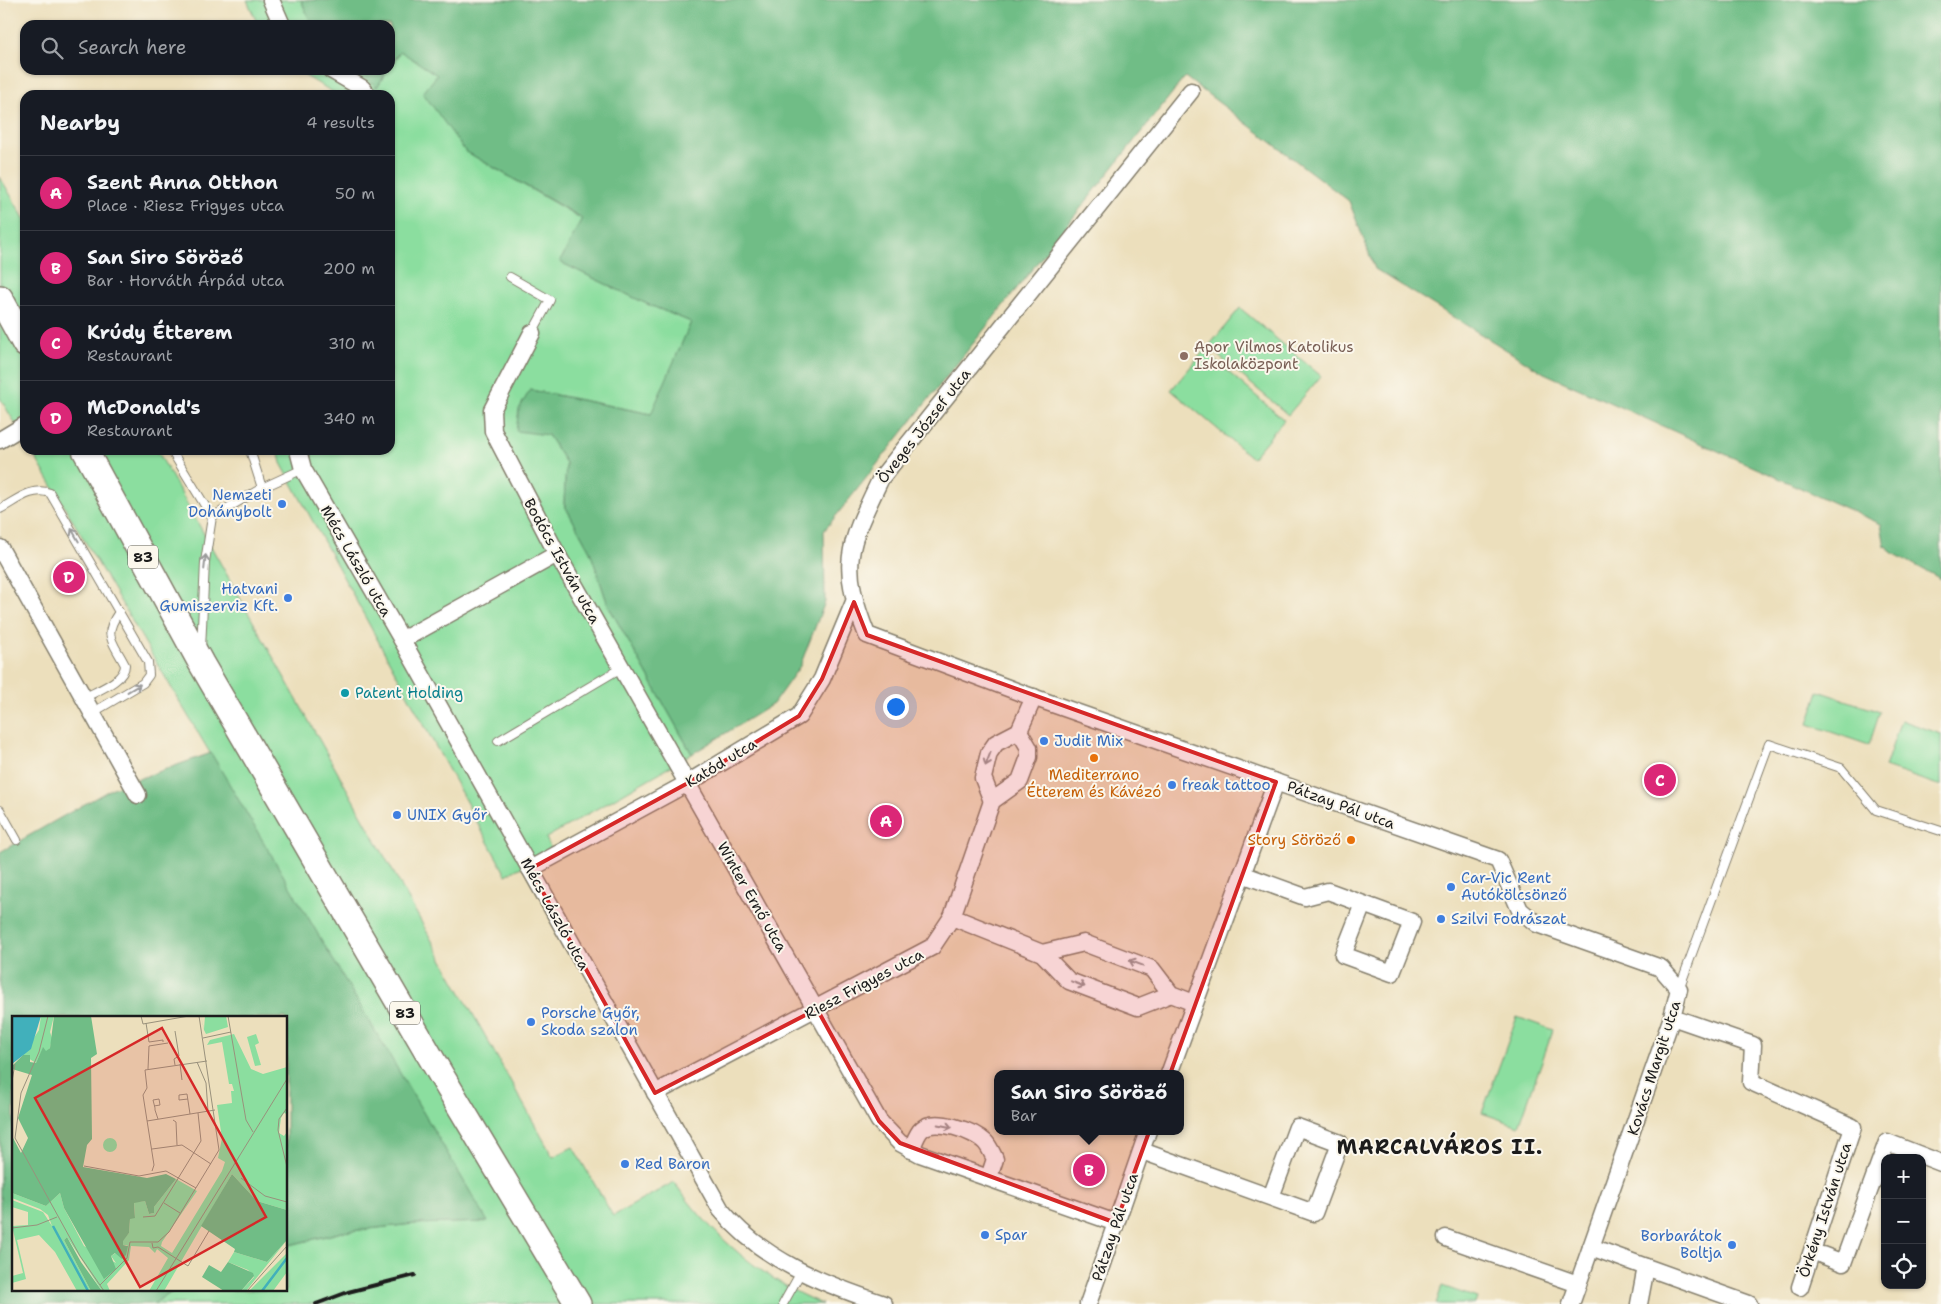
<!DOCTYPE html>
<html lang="en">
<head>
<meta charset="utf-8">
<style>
	:root { --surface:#171b24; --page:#20242c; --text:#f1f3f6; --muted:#9ea1a6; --line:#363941; --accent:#db2777 }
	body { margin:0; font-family:"Shantell Sans",sans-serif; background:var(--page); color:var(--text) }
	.controls { position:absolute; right:15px; bottom:15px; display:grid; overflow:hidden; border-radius:10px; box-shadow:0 1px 4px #0004 }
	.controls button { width:45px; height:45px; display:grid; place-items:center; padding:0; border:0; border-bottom:1px solid var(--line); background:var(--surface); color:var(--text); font:25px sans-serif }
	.you { position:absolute; left:895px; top:706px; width:18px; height:18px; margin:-12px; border:4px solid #fff; border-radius:50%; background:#1a73e8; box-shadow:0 0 0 8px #1a73e833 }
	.badge { display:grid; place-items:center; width:32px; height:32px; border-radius:50%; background:var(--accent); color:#fff; font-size:16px; font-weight:700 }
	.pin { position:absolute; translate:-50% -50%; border:2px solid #fff; box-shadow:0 1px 5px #0006 }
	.popup { position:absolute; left:994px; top:1070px; width:190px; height:65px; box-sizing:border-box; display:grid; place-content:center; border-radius:10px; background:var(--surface); filter:drop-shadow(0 1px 4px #0005); font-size:16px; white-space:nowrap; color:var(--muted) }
	.popup b { font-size:19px; color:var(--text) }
	.popup::after { content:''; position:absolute; left:50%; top:100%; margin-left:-10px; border:10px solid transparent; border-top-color:var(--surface) }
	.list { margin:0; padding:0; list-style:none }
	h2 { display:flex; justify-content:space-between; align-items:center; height:65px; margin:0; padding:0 20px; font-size:21px }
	h2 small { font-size:16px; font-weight:400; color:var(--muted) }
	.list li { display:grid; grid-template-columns:32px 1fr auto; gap:15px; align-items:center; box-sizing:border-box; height:75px; padding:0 20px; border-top:1px solid var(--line) }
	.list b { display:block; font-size:19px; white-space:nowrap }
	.list p { margin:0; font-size:16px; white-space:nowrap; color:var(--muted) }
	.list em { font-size:16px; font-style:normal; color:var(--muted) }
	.icon { flex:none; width:28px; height:28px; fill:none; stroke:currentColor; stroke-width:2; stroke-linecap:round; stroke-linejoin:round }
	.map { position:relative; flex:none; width:1941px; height:1304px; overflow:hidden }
	.search { position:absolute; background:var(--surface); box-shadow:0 1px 4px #0004; left:20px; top:20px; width:375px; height:55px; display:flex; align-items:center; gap:12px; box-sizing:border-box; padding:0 18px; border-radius:15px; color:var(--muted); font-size:19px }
	.panel { position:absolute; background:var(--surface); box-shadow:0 1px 4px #0004; left:20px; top:90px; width:375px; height:365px; border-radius:15px }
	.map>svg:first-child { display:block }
</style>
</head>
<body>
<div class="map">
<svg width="1941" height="1304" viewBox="0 0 1941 1304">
	<rect width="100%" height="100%" fill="#fbf7ec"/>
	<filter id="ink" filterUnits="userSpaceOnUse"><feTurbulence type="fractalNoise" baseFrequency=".02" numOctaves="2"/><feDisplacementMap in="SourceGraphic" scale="10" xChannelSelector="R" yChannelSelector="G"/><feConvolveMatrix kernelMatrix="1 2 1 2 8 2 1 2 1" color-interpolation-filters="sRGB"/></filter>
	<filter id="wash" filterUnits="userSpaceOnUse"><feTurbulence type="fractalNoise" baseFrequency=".0096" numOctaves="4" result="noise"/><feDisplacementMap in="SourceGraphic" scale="20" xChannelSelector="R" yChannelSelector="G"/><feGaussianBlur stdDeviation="1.12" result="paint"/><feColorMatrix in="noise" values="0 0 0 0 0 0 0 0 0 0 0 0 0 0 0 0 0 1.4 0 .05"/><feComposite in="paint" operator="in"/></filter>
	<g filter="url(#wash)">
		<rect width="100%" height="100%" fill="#ecdfbc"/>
		<g fill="#8bde9f" stroke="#547d5e">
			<polygon points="247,0 301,0 312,25 258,25"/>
			<polygon points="400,51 438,75 465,151 582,219 560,262 647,304 691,322 652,414 531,390 516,430 548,435 566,463 564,504 590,551 608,605 692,754 546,838 552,851 506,875 281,463 278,450 390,450 390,95 338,95 295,70 356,70 377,87 388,70 390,70"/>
			<polygon points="0,177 25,220 25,440 0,398"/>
			<polygon points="1240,308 1321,376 1288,415 1208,347"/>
			<polygon points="1204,351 1284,420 1252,458 1171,390"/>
			<path d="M31 450H157L553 1157 573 1147 613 1216 674 1182C711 1235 762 1279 822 1304H153L175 1290H286V1246L342 1232 413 1224 487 1222Z"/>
			<polygon points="1819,691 1880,712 1869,745 1808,724"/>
			<polygon points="1901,720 1941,734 1941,786 1885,767"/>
			<polygon points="1517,1017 1553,1030 1519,1126 1482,1113"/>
			<polygon points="1442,1286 1477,1298 1475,1304 1436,1304"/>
		</g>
		<g fill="#70bd86" stroke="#466c51">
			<polygon points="301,0 1941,0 1941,579 1891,552 1887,546 1885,547 1881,524 1544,373 1375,269 1349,201 1185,77 824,531 825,602 800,666 773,704 692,754 608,605 590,551 564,504 566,463 548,435 516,431 519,409 530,390 651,414 691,322 647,304 560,262 582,218 465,151 423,93 437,75 400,51 390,66 390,25 312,25"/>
			<polygon points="356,70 388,70 377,87"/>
			<polygon points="211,753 488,1222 413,1224 342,1232 286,1246 286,1018 14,1018 14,1290 175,1290 153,1304 0,1304 0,852 113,788"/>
		</g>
	</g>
	<g filter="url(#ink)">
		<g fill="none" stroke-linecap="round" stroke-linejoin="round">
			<defs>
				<g id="service">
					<polyline points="510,277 550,300 532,333"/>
					<polyline points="171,450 212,517 205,562 201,649"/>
					<polyline points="250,450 262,488"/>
					<path d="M0 509C16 501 31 486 50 493L148 662 149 675 143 683 92 713"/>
					<polyline points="212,517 262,488 303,469"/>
					<path d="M84 698C96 691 125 681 125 665 113 641 102 636 119 612"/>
					<polyline points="498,741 621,668"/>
					<polyline points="0,810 17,840"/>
					<polyline points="1679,989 1769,744 1841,768 1876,810 1941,831"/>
					<polyline points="783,1304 801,1272"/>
				</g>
				<g id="minor">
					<polyline points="271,0 282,25"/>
					<polyline points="331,70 362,88 368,95"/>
					<path d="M1191 91 881 478C849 545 838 562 867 635L1024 694 1498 860 1520 910 1537 924 1661 968 1679 989 1672 1017 1571 1304"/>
					<polyline points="532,333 492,410 493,431 557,554 879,1121 900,1143 920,1154 1116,1223"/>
					<polyline points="0,440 25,425"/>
					<path d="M298 450 303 469 402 640 721 1210C762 1260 823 1284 884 1304"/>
					<polyline points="0,548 138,795"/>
					<polyline points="402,640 557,554"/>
					<polyline points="992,801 983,778 989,753 996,743 1019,731 1034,697"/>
					<polyline points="530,869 686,784 799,716 822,679 854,602"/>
					<polyline points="1242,874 1305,897 1328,891 1412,922 1392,973 1343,955 1363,904"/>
					<polyline points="952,917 1042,953 1069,981 1138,1007 1171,994"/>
					<polyline points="1042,953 1084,943 1152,969 1171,994 1194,1003"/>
					<polyline points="1672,1017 1753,1045 1751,1082 1853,1127 1800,1287"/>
					<polyline points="1169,1074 1276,782"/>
					<polyline points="655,1093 932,947 952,917 992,801 1020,781 1029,757 1029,748 1019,731"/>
					<path d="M911 1150C914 1143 917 1133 922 1129 935 1117 974 1131 985 1142 989 1146 992 1153 995 1159L989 1177"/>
					<polyline points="1142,1151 1314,1213 1340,1143 1297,1127 1271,1197"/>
					<polyline points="1446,1238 1578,1284"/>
					<polyline points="1591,1247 1646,1267 1639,1304"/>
					<polyline points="1822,1255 1843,1263 1887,1142 1941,1163"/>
					<polyline points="1646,1267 1749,1304"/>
					<polyline points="1088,1304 1148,1131"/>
				</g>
				<g id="primary">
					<polyline points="0,298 25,344"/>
					<polyline points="85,450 201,663 441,1075 578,1304"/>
				</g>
			</defs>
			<use href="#service" stroke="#847e6c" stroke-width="10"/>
			<use href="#minor" stroke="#847e6c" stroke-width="19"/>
			<use href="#primary" stroke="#847e6c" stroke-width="28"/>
			<use href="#service" stroke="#fff" stroke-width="8"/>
			<use href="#minor" stroke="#fff" stroke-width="16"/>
			<use href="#primary" stroke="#fff" stroke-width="25"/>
			<polyline stroke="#1c1c1c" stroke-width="4" points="316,1304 348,1292 415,1275"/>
		</g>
		<defs><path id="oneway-shaft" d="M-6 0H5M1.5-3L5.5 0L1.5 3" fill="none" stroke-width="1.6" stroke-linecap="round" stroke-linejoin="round" transform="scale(1.25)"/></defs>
		<g stroke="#999">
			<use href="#oneway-shaft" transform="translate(75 535) rotate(-120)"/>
			<use href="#oneway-shaft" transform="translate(205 562) rotate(-84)"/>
			<use href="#oneway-shaft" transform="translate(134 688) rotate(-31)"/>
			<use href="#oneway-shaft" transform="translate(988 759) rotate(111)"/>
			<use href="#oneway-shaft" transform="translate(1136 963) rotate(-159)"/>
			<use href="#oneway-shaft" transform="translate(1078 984) rotate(21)"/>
			<use href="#oneway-shaft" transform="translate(945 1126) rotate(12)"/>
		</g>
	</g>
	<path fill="#d62828" fill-opacity="0.2" stroke="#d62828" stroke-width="4" stroke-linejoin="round" d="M854 602 867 635 1276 782 1116 1223 900 1143 879 1121 817 1009 655 1093 530 869 686 784 799 716 822 679Z"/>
	<circle fill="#8d6e63" stroke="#fbf7ec" stroke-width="2" cx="1184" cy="356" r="5"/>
	<g fill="#3f7fe0" stroke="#fbf7ec" stroke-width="2">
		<circle cx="282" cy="504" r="5"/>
		<circle cx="288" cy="598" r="5"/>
		<circle cx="1044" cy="741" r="5"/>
		<circle cx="1172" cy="785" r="5"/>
		<circle cx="397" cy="815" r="5"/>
		<circle cx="1451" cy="887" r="5"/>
		<circle cx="1441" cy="919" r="5"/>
		<circle cx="531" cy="1022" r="5"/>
		<circle cx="625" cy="1164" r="5"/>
		<circle cx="985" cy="1235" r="5"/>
		<circle cx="1732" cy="1245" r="5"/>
	</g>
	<circle fill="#0f9aa8" stroke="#fbf7ec" stroke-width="2" cx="345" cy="693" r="5"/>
	<g fill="#e8710a" stroke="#fbf7ec" stroke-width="2">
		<circle cx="1094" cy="758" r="5"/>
		<circle cx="1351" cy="840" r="5"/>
	</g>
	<g text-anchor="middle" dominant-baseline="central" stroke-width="4" stroke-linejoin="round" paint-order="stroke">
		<g fill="#fbf7ec" stroke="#5f5e5a" stroke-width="1">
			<rect x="128" y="545.5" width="30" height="23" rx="4"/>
			<rect x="390" y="1001.5" width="30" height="23" rx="4"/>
		</g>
		<g font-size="14" font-weight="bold" fill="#1c1c1c">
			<text x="143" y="557">83</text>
			<text x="405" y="1013">83</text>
		</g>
		<g font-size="15" fill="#785e54" stroke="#fbf7ec" text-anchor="start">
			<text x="1194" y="347">Apor Vilmos Katolikus<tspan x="1194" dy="17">Iskolaközpont</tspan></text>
		</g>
		<g font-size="15" fill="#1c1c1c" stroke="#fbf7ec">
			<text transform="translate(924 426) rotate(-52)">Öveges József utca</text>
			<text transform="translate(356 561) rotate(60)">Mécs László utca</text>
			<text transform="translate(562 561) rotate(61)">Bodócs István utca</text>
			<text transform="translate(721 763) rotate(-31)">Katód utca</text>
			<text transform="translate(1341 805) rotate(20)">Pátzay Pál utca</text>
			<text transform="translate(752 897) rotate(60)">Winter Ernő utca</text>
			<text transform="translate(555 914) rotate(61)">Mécs László utca</text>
			<text transform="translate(864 984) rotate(-28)">Riesz Frigyes utca</text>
			<text transform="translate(1654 1068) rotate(-72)">Kovács Margit utca</text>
			<text transform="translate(1825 1210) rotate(-72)">Örkény István utca</text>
			<text transform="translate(1115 1227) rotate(-71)">Pátzay Pál utca</text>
		</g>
		<g font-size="15" fill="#366cbe" stroke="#fbf7ec" text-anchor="start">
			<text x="272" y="495" text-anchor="end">Nemzeti<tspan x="272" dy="17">Dohánybolt</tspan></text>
			<text x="278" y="589" text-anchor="end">Hatvani<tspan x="278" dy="17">Gumiszerviz Kft.</tspan></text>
			<text x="1054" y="741">Judit Mix</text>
			<text x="1182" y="785">freak tattoo</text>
			<text x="407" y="815">UNIX Győr</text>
			<text x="1461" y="878">Car-Vic Rent<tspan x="1461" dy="17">Autókölcsönző</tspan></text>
			<text x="1451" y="919">Szilvi Fodrászat</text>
			<text x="541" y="1013">Porsche Győr,<tspan x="541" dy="17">Skoda szalon</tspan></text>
			<text x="635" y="1164">Red Baron</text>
			<text x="995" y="1235">Spar</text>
			<text x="1722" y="1236" text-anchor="end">Borbarátok<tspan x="1722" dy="17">Boltja</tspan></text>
		</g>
		<g font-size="15" fill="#0d838f" stroke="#fbf7ec" text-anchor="start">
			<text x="355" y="693">Patent Holding</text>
		</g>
		<g font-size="15" fill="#c56008" stroke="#fbf7ec">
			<text x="1094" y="775">Mediterrano<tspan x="1094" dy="17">Étterem és Kávézó</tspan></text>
			<text x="1341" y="840" text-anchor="end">Story Söröző</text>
		</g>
		<g font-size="20" font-weight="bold" letter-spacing="1" fill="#1c1c1c" stroke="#fbf7ec">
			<text x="1440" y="1147">MARCALVÁROS II.</text>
		</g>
	</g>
	<g transform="translate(12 1016)">
		<rect width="275" height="275" fill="#ecdfbc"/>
		<path d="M29 0H42L38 16 40 22 38 32 34 36 31 32 24 47 11 39 27 14ZM189 0 192 13 193 0H214L216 11 194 18 192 14ZM222 18 239 53 251 58 275 51V98L272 97 269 102 267 117 272 120 275 116V194L245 185 220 158 152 275H137L156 242 145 233 143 237 137 231 119 230 117 244 95 268 98 275H90L55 221 52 224 79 275H65L43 236 27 219 5 224 14 263 0 267V260L11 257 0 210 16 209V196L0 191V184L31 196 40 210 36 199 28 193 0 182V177L34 190 48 177 52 192 72 230 104 247 99 240 116 229H111V224L117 217 118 202H123L122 186 133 185 137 198 142 197V191L164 163 185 175 150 226 149 230 160 237 210 155 213 146 206 142 210 122 205 89 220 87 219 75H222L220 68H217L210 26 195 29 198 24ZM244 18 247 27 243 29 249 49 243 50 235 21ZM91 129a7 7 0 1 1 14 0a7 7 0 1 1-14 0ZM275 224 234 275H229L242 261 236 254 216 246 222 236 255 246ZM275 237V256L261 275H237Z" fill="#8bde9f"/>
		<path d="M42 0H79L85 38 79 42 80 123 75 129 71 151 135 162 154 158 164 163 142 191V197L137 198 133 185 122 187 123 202 118 203 117 217 111 225V229L116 230 114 239 110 243 103 237 99 240 104 253 92 263 52 192 48 177 34 190 0 177V120L9 137 16 122 6 102 20 59 0 53V50L11 39H18V46L24 47 31 31 34 35 38 32ZM220 158 245 185 275 194V224L255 246 222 236 223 233 189 210ZM55 221 69 246 90 275H79L52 224ZM216 246 241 257 242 260 229 275H212L190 261 197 249 209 256Z" fill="#70bd86"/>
		<path d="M0 0H29L19 33 0 48Z" fill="#41b0bb"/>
		<path fill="none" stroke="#41b0bb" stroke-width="2.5" d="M41 210 76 275M250 275 275 242"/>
		<path fill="none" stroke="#99917c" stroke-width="1" d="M36 0 27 36 9 77 3 122 68 240 92 275M129 0 131 8 177 0M216 0 234 104 241 116M134 7 137 26 151 24V26M191 22 219 16M185 46 194 67 196 95M168 48 170 64M163 49 162 43 167 40 163 15M136 53 137 30 156 27M0 65 3 48M176 83 167 84V79L175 78 178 98M142 90 148 89 147 83 141 84 143 92V94L146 103M275 92 267 103 266 114 275 151M161 104 164 106 165 129M135 105 203 94M140 133 170 129 199 148M72 150 127 160 154 155 184 172M140 155 142 149 131 79 135 72 133 54 195 45M229 162 253 180 275 186M152 187 168 197M131 201 143 200 189 125 186 97M0 212 25 209 45 201M140 227 141 232 146 231 176 250 197 215M88 269 115 242 118 226H146L157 216 207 134 187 0M144 275 275 63M235 275 275 230"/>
		<path fill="#d62828" fill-opacity="0.15" stroke="#d62828" stroke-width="2.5" d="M150 12 254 201 128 271 23 82Z"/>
		<rect width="275" height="275" fill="none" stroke="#1c1c1c" stroke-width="2.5"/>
	</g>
</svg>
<div class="controls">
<button>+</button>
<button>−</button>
<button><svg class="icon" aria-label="locate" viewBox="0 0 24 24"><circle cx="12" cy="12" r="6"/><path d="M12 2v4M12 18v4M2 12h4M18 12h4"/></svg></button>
</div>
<div class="you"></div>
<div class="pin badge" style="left:886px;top:821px">A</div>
<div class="pin badge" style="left:1089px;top:1170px">B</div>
<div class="popup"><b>San Siro Söröző</b>Bar</div>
<div class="pin badge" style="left:1660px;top:780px">C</div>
<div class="pin badge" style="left:69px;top:577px">D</div>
<div class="search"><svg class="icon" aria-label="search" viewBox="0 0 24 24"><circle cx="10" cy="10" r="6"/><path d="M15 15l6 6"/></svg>Search here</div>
<section class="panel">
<h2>Nearby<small>4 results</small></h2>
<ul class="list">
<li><span class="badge">A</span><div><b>Szent Anna Otthon</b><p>Place · Riesz Frigyes utca</p></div><em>50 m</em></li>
<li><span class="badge">B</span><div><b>San Siro Söröző</b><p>Bar · Horváth Árpád utca</p></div><em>200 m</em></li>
<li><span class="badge">C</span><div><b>Krúdy Étterem</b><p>Restaurant</p></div><em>310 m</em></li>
<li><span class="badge">D</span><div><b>McDonald's</b><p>Restaurant</p></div><em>340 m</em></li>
</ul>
</section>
</div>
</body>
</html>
